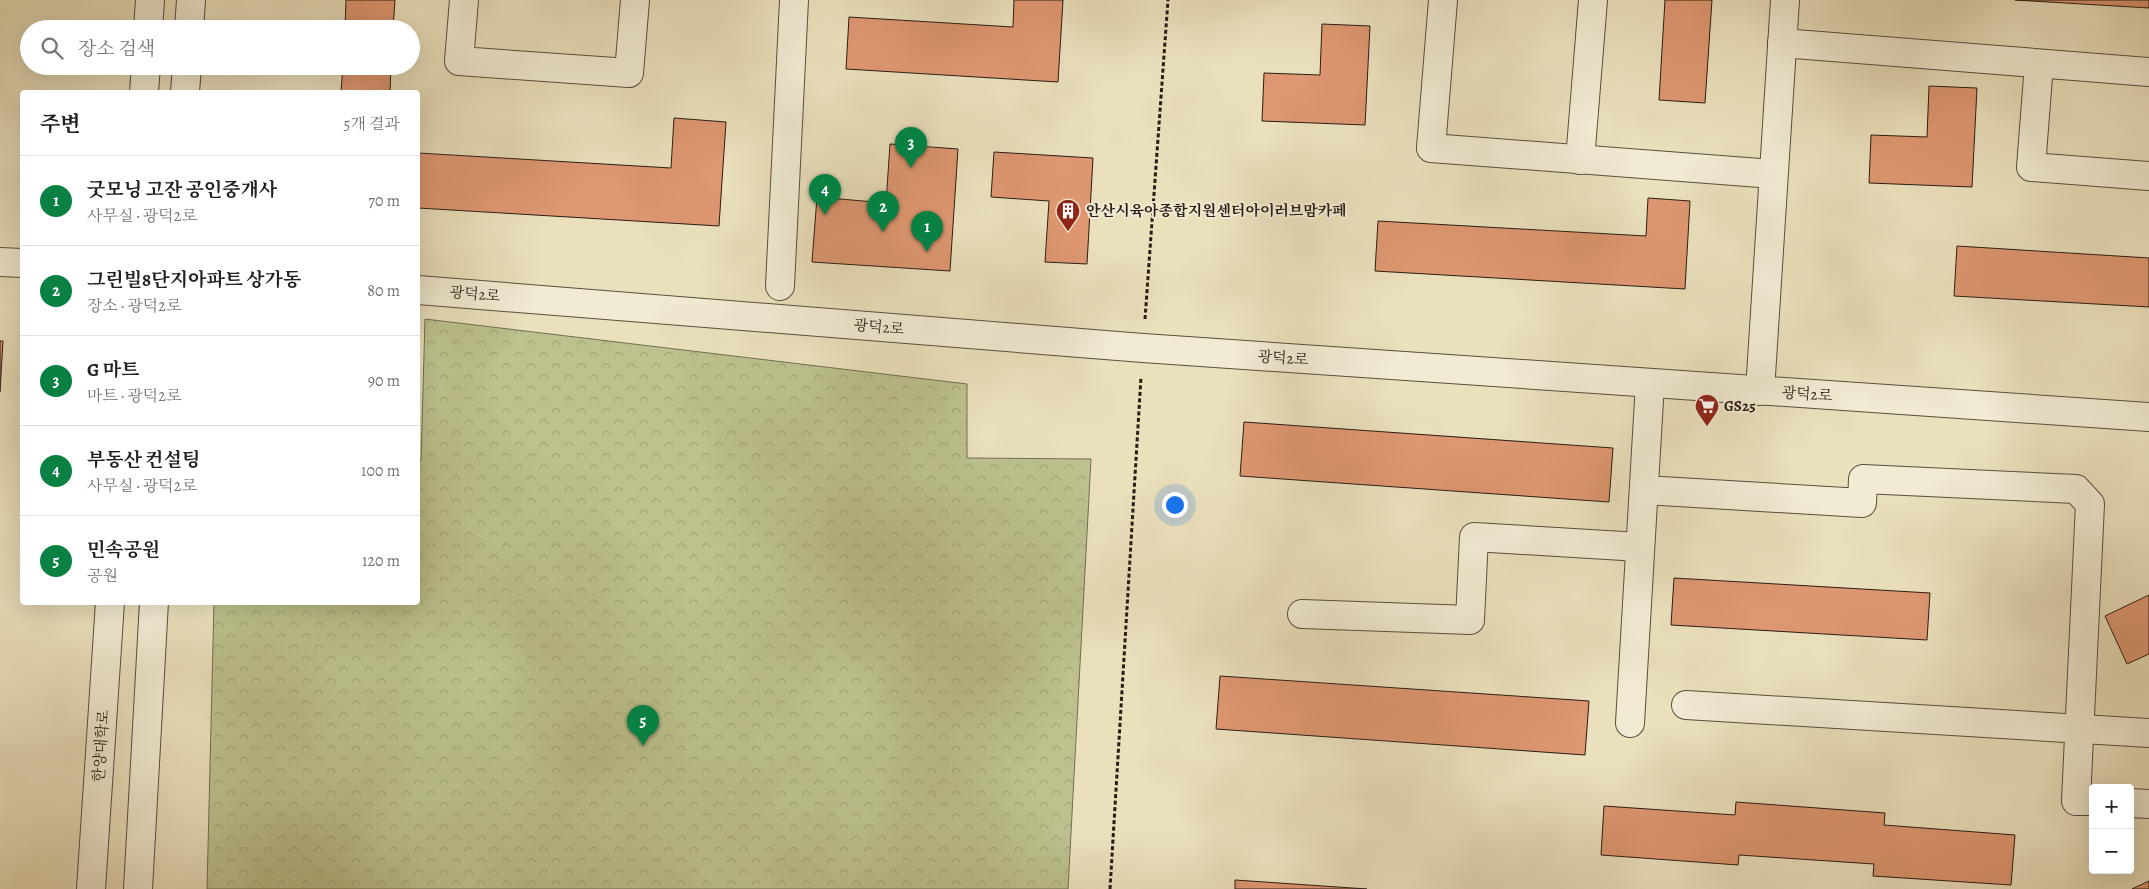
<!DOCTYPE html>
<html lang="ko">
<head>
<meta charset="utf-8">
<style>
	:root { --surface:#fff; --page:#f2f2f2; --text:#202124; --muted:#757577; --line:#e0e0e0; --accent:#0b8043 }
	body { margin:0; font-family:Alegreya,"Noto Serif KR",serif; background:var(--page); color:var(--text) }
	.controls { position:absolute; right:15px; bottom:15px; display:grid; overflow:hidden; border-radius:5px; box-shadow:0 5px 20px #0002 }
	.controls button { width:45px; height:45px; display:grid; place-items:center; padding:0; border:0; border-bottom:1px solid var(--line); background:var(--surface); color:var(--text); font:25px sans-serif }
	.you { position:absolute; left:1174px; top:504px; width:18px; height:18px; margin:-12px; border:4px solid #fff; border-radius:50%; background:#1a73e8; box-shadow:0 0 0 8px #1a73e833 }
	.badge { display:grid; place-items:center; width:32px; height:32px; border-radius:50%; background:var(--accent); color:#fff; font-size:16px; font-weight:700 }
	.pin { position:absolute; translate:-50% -41px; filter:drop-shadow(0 1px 2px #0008) }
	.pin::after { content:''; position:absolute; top:26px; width:18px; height:15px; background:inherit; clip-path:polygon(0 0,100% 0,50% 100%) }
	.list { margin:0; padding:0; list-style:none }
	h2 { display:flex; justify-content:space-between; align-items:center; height:65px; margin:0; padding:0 20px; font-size:21px }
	h2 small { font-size:16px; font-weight:400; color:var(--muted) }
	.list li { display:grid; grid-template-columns:32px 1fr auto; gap:15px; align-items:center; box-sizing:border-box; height:90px; padding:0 20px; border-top:1px solid var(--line) }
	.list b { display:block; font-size:19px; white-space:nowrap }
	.list p { margin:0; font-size:16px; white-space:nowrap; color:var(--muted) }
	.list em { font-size:16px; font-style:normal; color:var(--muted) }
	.icon { flex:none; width:28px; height:28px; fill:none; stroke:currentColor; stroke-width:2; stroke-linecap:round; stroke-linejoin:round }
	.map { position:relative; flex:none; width:2149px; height:889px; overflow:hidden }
	.search { position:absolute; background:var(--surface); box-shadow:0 5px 20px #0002; left:20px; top:20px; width:400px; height:55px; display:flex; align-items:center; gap:12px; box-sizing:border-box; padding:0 18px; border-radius:28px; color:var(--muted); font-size:19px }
	.panel { position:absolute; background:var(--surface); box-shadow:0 5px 20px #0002; left:20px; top:90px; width:400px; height:515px; border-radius:5px }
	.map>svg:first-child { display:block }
</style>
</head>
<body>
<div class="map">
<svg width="2149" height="889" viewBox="0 0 2149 889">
	<defs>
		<pattern id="park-crowns" width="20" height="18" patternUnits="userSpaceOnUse" patternTransform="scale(1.25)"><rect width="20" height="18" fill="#bcc18d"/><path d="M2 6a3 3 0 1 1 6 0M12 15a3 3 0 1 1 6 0" fill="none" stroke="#a2a579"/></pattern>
	</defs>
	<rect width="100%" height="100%" fill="#eae0bc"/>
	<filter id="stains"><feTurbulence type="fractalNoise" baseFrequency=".004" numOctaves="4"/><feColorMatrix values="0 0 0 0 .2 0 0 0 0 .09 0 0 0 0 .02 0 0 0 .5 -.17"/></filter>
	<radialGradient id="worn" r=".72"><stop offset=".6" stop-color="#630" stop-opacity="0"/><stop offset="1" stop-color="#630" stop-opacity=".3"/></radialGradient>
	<polygon fill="url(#park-crowns)" stroke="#726e51" points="425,319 967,384 967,458 1091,459 1068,889 207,889 214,603 418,602 418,461 421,461"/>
	<g fill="#de9771" stroke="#291c15">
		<polygon points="346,0 395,0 393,29 345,29"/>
		<polygon points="1014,0 1063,0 1058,82 846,69 849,17 1013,27"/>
		<polygon points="1665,0 1712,0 1705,103 1659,100"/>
		<polygon points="2015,0 2149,0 2149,8"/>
		<polygon points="1322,24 1370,26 1365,125 1262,121 1264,73 1320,75"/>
		<polygon points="343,66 391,66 390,92 341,92"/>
		<polygon points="1929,86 1977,88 1972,187 1869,183 1871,135 1927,137"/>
		<polygon points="674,118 726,122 719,226 418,208 418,153 671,168"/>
		<polygon points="890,144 958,149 950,271 812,262 817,197 886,203"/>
		<polygon points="994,152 1093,158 1087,264 1045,262 1049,201 991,197"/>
		<polygon points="1648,198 1690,201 1685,289 1375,271 1378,221 1646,236"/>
		<polygon points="1957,246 2149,258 2149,307 1954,296"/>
		<polygon points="0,341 3,341 0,392"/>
		<polygon points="1244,422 1613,448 1609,502 1240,476"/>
		<polygon points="1674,578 1930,593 1927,640 1671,625"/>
		<polygon points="2149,595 2149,654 2127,664 2105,616"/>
		<polygon points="1220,676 1589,701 1585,755 1216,729"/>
		<polygon points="1736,802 1885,813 1884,825 2015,835 2011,885 1873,876 1874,864 1739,855 1738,865 1601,855 1604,806 1735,815"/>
		<polygon points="1235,880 1367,889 1235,889"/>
		<polygon points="2149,881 2149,889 2132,889"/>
	</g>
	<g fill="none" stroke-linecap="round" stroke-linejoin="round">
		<defs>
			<g id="minor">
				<polyline points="464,0 459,61 629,73 635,0"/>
				<polyline points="1443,0 1431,148 1773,174"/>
				<polyline points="148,29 150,0"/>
				<polyline points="189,29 191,0"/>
				<polyline points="1782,43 2149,72"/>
				<polyline points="2039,64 2031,167 2149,176"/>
				<polyline points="144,92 146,66"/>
				<polyline points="185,92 187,66"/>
				<polyline points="1580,160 1593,0"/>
				<polyline points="0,262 22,263"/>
				<polyline points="780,286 794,0"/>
				<polyline points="418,290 1143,348 2149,417"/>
				<polyline points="1760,391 1785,0"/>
				<polyline points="1644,490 1862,503 1863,479 2076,489 2090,504 2076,801 2093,801"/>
				<polyline points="1302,614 1470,620 1474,537 1640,547"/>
				<polyline points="1686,705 2149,733"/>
				<polyline points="1630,723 1650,383"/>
				<polyline points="2130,803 2149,804"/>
				<polyline points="91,889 110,602"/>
				<polyline points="138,889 154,602"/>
			</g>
		</defs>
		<use href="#minor" stroke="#594d3f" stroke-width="30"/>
		<g stroke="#291c15" stroke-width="3" stroke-dasharray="4 2.5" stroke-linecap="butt">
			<polyline points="1145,319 1168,0"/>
			<polyline points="1110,889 1141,377"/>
		</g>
		<use href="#minor" stroke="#f1ebd3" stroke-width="28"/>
	</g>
	<defs>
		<symbol id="building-pin" viewBox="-11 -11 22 30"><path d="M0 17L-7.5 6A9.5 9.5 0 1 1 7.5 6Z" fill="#8f2418" stroke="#f1ebd3"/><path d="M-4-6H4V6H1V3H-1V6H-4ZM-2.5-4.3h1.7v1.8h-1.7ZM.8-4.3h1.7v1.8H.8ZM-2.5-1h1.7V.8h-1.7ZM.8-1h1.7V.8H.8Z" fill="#fff"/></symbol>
		<symbol id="supermarket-pin" viewBox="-11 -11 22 30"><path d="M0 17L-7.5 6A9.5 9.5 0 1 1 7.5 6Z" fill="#8f2418" stroke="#f1ebd3"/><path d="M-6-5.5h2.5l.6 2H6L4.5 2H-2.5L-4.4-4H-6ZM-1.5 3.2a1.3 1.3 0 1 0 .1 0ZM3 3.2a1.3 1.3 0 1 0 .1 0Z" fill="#fff"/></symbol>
	</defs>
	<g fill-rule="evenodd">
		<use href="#building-pin" x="1054" y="197" width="28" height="38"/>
		<use href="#supermarket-pin" x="1693" y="392" width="28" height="38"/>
	</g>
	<g text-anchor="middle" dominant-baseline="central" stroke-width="4" stroke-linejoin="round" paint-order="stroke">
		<g font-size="15" font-weight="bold" fill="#291c15" stroke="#f1ebd3" text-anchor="start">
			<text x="1086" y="211">안산시육아종합지원센터아이러브맘카페</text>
			<text x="1724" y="406">GS25</text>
		</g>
		<g font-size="15" fill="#291c15" stroke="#f1ebd3">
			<text transform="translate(475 294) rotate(5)">광덕2로</text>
			<text transform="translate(879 327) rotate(5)">광덕2로</text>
			<text transform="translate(1283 358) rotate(4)">광덕2로</text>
			<text transform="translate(1807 394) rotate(4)">광덕2로</text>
			<text transform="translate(101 746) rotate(-86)">한양대학로</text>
		</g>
	</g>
	<rect width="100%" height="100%" filter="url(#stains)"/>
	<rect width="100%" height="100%" fill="url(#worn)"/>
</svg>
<div class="controls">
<button>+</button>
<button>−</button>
</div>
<div class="you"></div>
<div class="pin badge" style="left:927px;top:252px">1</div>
<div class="pin badge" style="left:883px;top:232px">2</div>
<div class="pin badge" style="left:911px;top:168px">3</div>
<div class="pin badge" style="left:825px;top:215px">4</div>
<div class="pin badge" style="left:643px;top:746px">5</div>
<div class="search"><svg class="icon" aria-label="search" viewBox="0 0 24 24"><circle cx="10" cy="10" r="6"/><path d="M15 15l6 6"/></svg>장소 검색</div>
<section class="panel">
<h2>주변<small>5개 결과</small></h2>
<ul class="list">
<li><span class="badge">1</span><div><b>굿모닝 고잔 공인중개사</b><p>사무실 · 광덕2로</p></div><em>70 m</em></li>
<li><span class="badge">2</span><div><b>그린빌8단지아파트 상가동</b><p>장소 · 광덕2로</p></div><em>80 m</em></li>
<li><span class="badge">3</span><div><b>G 마트</b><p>마트 · 광덕2로</p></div><em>90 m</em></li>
<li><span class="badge">4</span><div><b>부동산 컨설팅</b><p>사무실 · 광덕2로</p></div><em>100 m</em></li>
<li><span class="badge">5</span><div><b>민속공원</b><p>공원</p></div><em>120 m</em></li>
</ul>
</section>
</div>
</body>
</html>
